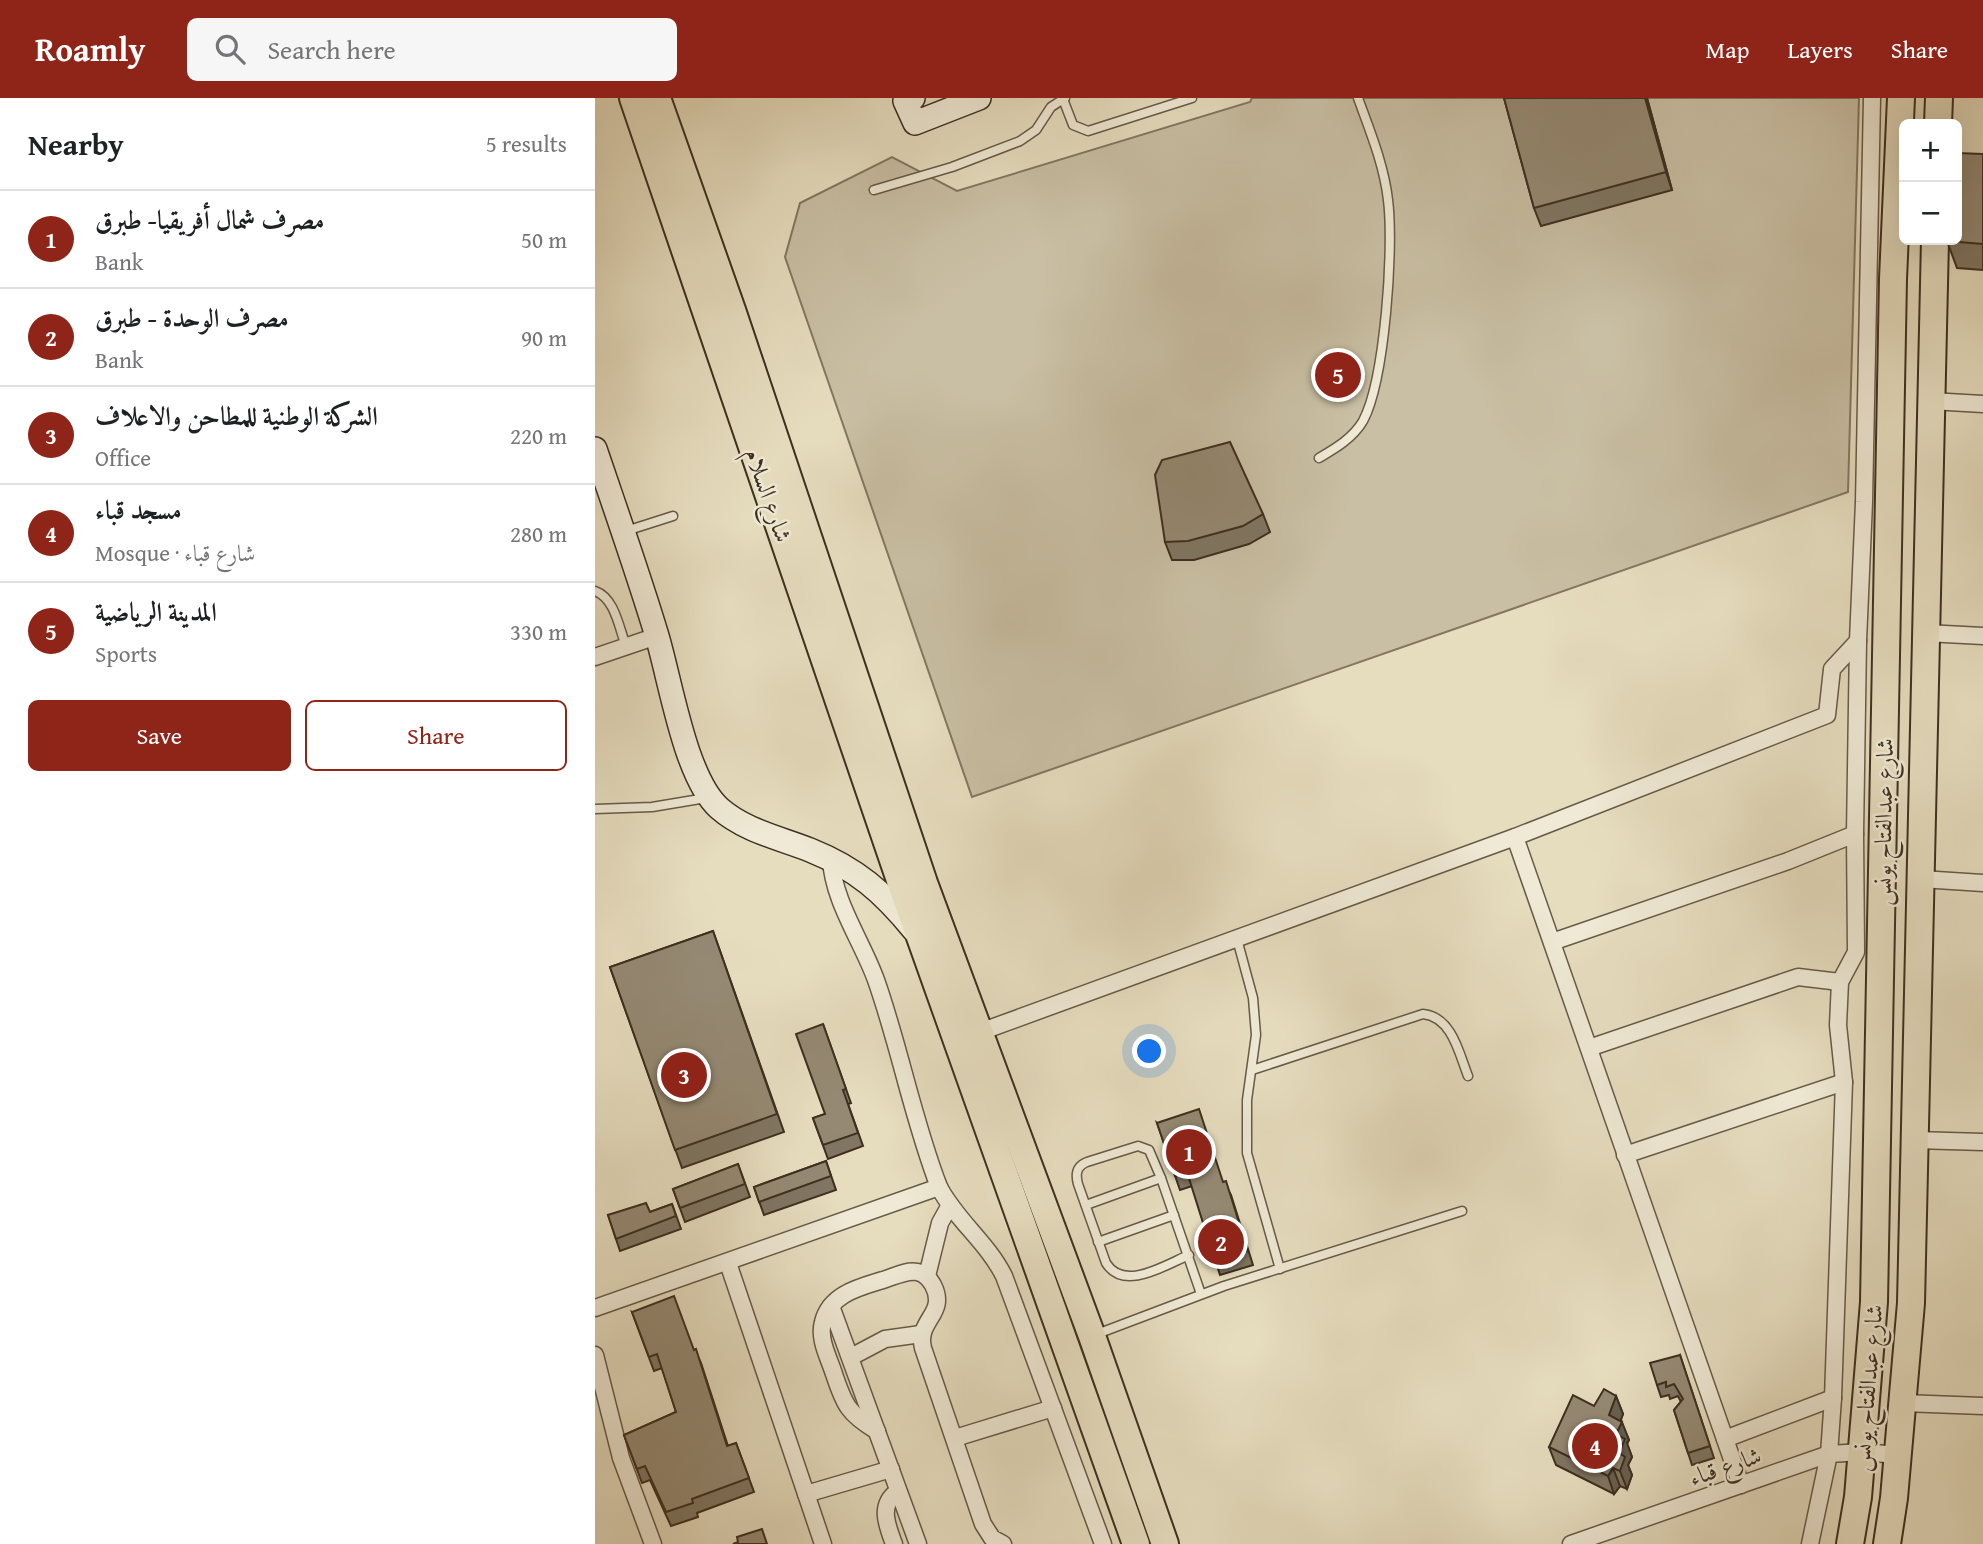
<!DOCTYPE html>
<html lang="en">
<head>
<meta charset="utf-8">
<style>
	:root { --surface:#fff; --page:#f6f6f6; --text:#202124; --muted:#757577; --line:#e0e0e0; --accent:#8f2418 }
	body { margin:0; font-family:"Gentium Book Plus",Amiri,serif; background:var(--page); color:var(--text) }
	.controls { position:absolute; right:21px; top:21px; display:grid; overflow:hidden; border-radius:10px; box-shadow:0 7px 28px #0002 }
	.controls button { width:63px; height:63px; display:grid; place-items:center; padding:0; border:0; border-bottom:2px solid var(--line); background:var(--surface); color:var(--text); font:35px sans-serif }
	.you { position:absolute; left:555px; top:954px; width:24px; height:24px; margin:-18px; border:5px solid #fff; border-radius:50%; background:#1a73e8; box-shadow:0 0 0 10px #1a73e833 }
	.badge { display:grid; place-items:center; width:46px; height:46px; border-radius:50%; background:var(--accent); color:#fff; font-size:23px; font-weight:700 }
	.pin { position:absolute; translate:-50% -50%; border:4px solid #fff; box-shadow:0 2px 7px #0006 }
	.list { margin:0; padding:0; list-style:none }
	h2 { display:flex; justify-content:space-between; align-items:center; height:91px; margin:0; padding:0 28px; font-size:30px }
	h2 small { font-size:23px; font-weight:400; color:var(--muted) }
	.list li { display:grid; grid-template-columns:46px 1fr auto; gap:21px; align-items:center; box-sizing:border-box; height:98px; padding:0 28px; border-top:2px solid var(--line) }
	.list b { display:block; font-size:26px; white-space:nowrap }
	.list p { margin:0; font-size:23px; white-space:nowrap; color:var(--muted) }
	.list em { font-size:23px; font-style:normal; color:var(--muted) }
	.actions { display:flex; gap:14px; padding:21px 28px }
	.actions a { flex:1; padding:16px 0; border:2px solid var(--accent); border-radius:10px; text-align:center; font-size:24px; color:var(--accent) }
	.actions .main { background:var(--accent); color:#fff }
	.icon { flex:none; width:38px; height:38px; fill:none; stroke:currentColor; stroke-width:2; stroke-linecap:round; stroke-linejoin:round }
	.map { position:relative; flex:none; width:1388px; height:1446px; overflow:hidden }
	header { display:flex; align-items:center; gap:42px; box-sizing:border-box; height:98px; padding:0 35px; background:var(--accent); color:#fff }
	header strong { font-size:33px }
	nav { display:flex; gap:38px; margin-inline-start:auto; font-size:24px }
	.search { width:490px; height:63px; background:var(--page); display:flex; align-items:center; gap:18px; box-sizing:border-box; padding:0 24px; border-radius:10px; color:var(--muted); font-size:26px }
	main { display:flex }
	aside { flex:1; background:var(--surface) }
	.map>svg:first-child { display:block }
</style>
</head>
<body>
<header>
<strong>Roamly</strong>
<div class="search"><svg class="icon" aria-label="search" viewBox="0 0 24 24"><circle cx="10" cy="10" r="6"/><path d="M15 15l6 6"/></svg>Search here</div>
<nav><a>Map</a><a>Layers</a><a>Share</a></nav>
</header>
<main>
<aside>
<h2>Nearby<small>5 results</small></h2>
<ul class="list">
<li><span class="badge">1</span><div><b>مصرف شمال أفريقيا- طبرق</b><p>Bank</p></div><em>50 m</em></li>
<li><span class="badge">2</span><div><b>مصرف الوحدة - طبرق</b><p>Bank</p></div><em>90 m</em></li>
<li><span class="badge">3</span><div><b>الشركة الوطنية للمطاحن والاعلاف</b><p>Office</p></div><em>220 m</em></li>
<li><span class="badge">4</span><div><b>مسجد قباء</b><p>Mosque · شارع قباء</p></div><em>280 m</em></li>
<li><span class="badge">5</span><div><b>المدينة الرياضية</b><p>Sports</p></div><em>330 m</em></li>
</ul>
<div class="actions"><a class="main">Save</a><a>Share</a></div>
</aside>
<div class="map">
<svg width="1388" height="1446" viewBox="0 0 1388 1446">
	<rect width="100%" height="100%" fill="#e6ddbf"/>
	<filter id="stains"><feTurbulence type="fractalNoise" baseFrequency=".00286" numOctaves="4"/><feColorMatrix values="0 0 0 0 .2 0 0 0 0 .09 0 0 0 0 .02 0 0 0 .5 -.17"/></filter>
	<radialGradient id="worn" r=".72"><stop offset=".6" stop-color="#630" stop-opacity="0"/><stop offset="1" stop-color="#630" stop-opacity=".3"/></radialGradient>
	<polygon fill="#c9bfa4" stroke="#837762" stroke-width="2" points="657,0 1264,0 1253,394 377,699 190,159 205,105 297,59 362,93 655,4"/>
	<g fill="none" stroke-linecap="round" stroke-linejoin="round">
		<defs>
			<g id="service">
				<polyline points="468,1 478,27 493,33 597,0"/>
				<polyline points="279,92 357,69 425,43 441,32 456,9 470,0"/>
				<path d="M724 360C741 350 758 340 768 323 790 282 799 149 793 102 789 67 775 33 763 0"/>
				<polyline points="31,433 78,418"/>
				<path d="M0 493C20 500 24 530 31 548"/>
				<polyline points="0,711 57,709 111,700"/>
				<polyline points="642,841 658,900 661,937 652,1002 652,1055 685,1171"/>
				<path d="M657 972 828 916C857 919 864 955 873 978"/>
				<polyline points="491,1107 566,1080"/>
				<polyline points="503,1144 579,1117"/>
				<path d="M594 1157C570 1167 529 1194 511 1165L483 1086C480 1075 482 1068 492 1064L543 1048 554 1052 566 1080 606 1196"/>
				<polyline points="502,1236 629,1188 867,1113"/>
			</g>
			<g id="minor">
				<polyline points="1336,303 1388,306"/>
				<polyline points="1331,535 1388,538"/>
				<polyline points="0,559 62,538"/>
				<polyline points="920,739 1146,1387"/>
				<path d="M236 761C238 803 267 843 281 882 305 950 318 1022 344 1089 361 1122 392 1144 409 1178L508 1446"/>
				<polyline points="1326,781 1388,785"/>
				<polyline points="957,844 1193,763 1260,736"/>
				<polyline points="385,934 920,739 1232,617 1237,571 1263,543 1269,404 1277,0"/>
				<polyline points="994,950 1203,879 1245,884"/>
				<polyline points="1320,1042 1388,1044"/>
				<polyline points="1030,1057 1249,984"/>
				<polyline points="133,1165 228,1446"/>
				<polyline points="332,1178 345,1125 355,1107"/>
				<polyline points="236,1208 323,1446"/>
				<polyline points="0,1210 344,1089"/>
				<polyline points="0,1257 26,1360 58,1446"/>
				<polyline points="256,1259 290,1241 326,1236"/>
				<polyline points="1308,1305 1388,1308"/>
				<path d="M282 1333C253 1316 249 1306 239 1276 234 1260 223 1241 228 1224 235 1195 266 1189 291 1181 300 1178 312 1172 322 1174 329 1175 334 1180 338 1187 353 1216 321 1222 328 1250L388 1426 397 1440 408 1446"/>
				<polyline points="360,1340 458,1310"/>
				<polyline points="1130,1341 1238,1300"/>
				<polyline points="211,1396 296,1371"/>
				<path d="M299 1446C292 1427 283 1407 303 1393"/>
				<polyline points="976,1446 1234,1356 1267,1354 1303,1357"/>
				<polyline points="1215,1446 1234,1356 1238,1300 1249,984 1243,927 1245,884 1261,854 1260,736 1263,543"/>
			</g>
			<g id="secondary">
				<polyline points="318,0 310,3 320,25 384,0"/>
				<path d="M0 351C21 413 43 475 62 538 76 585 90 679 124 710 150 733 185 740 215 752 262 771 288 794 319 832"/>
			</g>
			<g id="trunk">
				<polyline points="38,0 309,794 541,1446"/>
				<polyline points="62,0 137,212 329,785 497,1238 570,1446"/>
				<polyline points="1343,26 1344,0"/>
				<polyline points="1255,1446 1263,1399 1279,1204 1298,181 1306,0"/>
				<polyline points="1292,1446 1299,1400 1316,1205 1340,142"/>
			</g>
		</defs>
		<use href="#service" stroke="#675a48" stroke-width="11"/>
		<use href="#minor" stroke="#675a48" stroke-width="19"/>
		<use href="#secondary" stroke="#3d2f20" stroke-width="26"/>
		<use href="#trunk" stroke="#3d2f20" stroke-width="30"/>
		<use href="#service" stroke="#efe9d5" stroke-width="8"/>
		<use href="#minor" stroke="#efe9d5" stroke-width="16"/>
		<use href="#secondary" stroke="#efe9d5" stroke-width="23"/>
		<use href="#trunk" stroke="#e6ddbf" stroke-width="26"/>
	</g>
	<g fill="#807663" stroke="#3d2f20" stroke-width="2">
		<polygon points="909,0 1052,0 1077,92 946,128 939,110"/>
		<polygon points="1388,56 1388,172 1362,170 1352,143"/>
		<polygon points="668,416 675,434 654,446 599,462 577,462 570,444"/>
		<polygon points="118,833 189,1034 87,1070 15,869"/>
		<polygon points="228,926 256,1005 253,1006 268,1048 233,1061 218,1020 230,1016"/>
		<polygon points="562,1025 628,1084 636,1097 658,1167 625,1177 597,1088 585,1092"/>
		<polygon points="231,1063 241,1092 169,1117 159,1089"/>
		<polygon points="143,1066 155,1099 90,1124 78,1091"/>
		<polygon points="77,1106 86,1131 25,1153 13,1117 55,1114"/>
		<polygon points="37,1214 99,1252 106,1265 133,1348 141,1345 159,1394 102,1415 103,1419 76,1428 55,1382 47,1385 29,1337 81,1314 67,1270 59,1273"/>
		<polygon points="1085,1257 1119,1360 1097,1367 1079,1312 1086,1304 1083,1298 1075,1301 1074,1297 1066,1299 1062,1287"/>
		<polygon points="1021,1298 1028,1316 1025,1323 1034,1342 1032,1346 1037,1359 1033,1367 1037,1377 1032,1391 1025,1388 1019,1396 961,1367 954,1349 999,1308"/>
	</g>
	<g fill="#686050" stroke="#3d2f20" stroke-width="2">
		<polygon points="1050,0 1052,0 1077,92 1071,74"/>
		<polygon points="1021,1298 1028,1316 1021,1335 1014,1317"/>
		<polygon points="1027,1324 1034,1342 1032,1345 1037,1359 1033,1367 1037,1377 1032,1391 1025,1373 1021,1336"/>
		<polygon points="1018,1370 1025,1388 1019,1396 1013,1378"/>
	</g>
	<g fill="#958973" stroke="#3d2f20" stroke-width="2">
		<polygon points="909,0 1050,0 1071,74 939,110"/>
		<polygon points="1362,55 1388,56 1388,146 1352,143 1352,142 1362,142"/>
		<polygon points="635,344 668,416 648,428 593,443 570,444 560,377 567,362"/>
		<polygon points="118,833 182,1016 80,1052 15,869"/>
		<polygon points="228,926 251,991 248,992 263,1035 228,1047 218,1020 230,1016 201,936"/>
		<polygon points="604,1011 628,1084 631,1083 653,1153 620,1163 592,1074 580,1078 562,1025"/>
		<polygon points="231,1063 236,1078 164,1104 159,1089"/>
		<polygon points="143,1066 150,1086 85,1110 78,1091"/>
		<polygon points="51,1105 55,1114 77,1106 81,1118 21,1141 13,1117"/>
		<polygon points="79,1198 99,1252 101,1251 132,1348 141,1345 154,1380 97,1401 98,1405 71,1414 50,1368 42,1371 29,1337 81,1314 62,1256 54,1259 37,1214"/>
		<polygon points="1085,1257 1115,1348 1093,1355 1079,1312 1088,1301 1079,1286 1071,1289 1071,1284 1062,1287 1055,1265"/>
		<polygon points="1009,1291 1021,1298 1014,1317 1027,1324 1021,1336 1030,1341 1024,1355 1030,1359 1025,1373 1018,1370 1013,1378 954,1349 978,1297 999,1308"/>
		<polygon points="167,1431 172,1446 138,1446 143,1444 142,1439"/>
	</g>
	<g text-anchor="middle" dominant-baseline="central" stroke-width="5" stroke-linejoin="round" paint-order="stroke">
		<g font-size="24" fill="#3d2f20" stroke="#efe9d5">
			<text transform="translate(174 397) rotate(71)">شارع السلام</text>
			<text transform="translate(1288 724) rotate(-89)">شارع عبدالفتاح يونس</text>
			<text transform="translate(1272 1290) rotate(-85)">شارع عبدالفتاح يونس</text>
			<text transform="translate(1130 1368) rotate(-19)">شارع قباء</text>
		</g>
	</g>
	<rect width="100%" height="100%" filter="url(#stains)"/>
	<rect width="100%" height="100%" fill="url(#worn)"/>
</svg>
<div class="controls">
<button>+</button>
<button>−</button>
</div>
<div class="you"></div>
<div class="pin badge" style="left:594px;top:1054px">1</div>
<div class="pin badge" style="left:626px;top:1144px">2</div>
<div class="pin badge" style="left:89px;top:977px">3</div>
<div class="pin badge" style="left:1000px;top:1348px">4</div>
<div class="pin badge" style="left:743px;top:277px">5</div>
</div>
</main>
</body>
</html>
